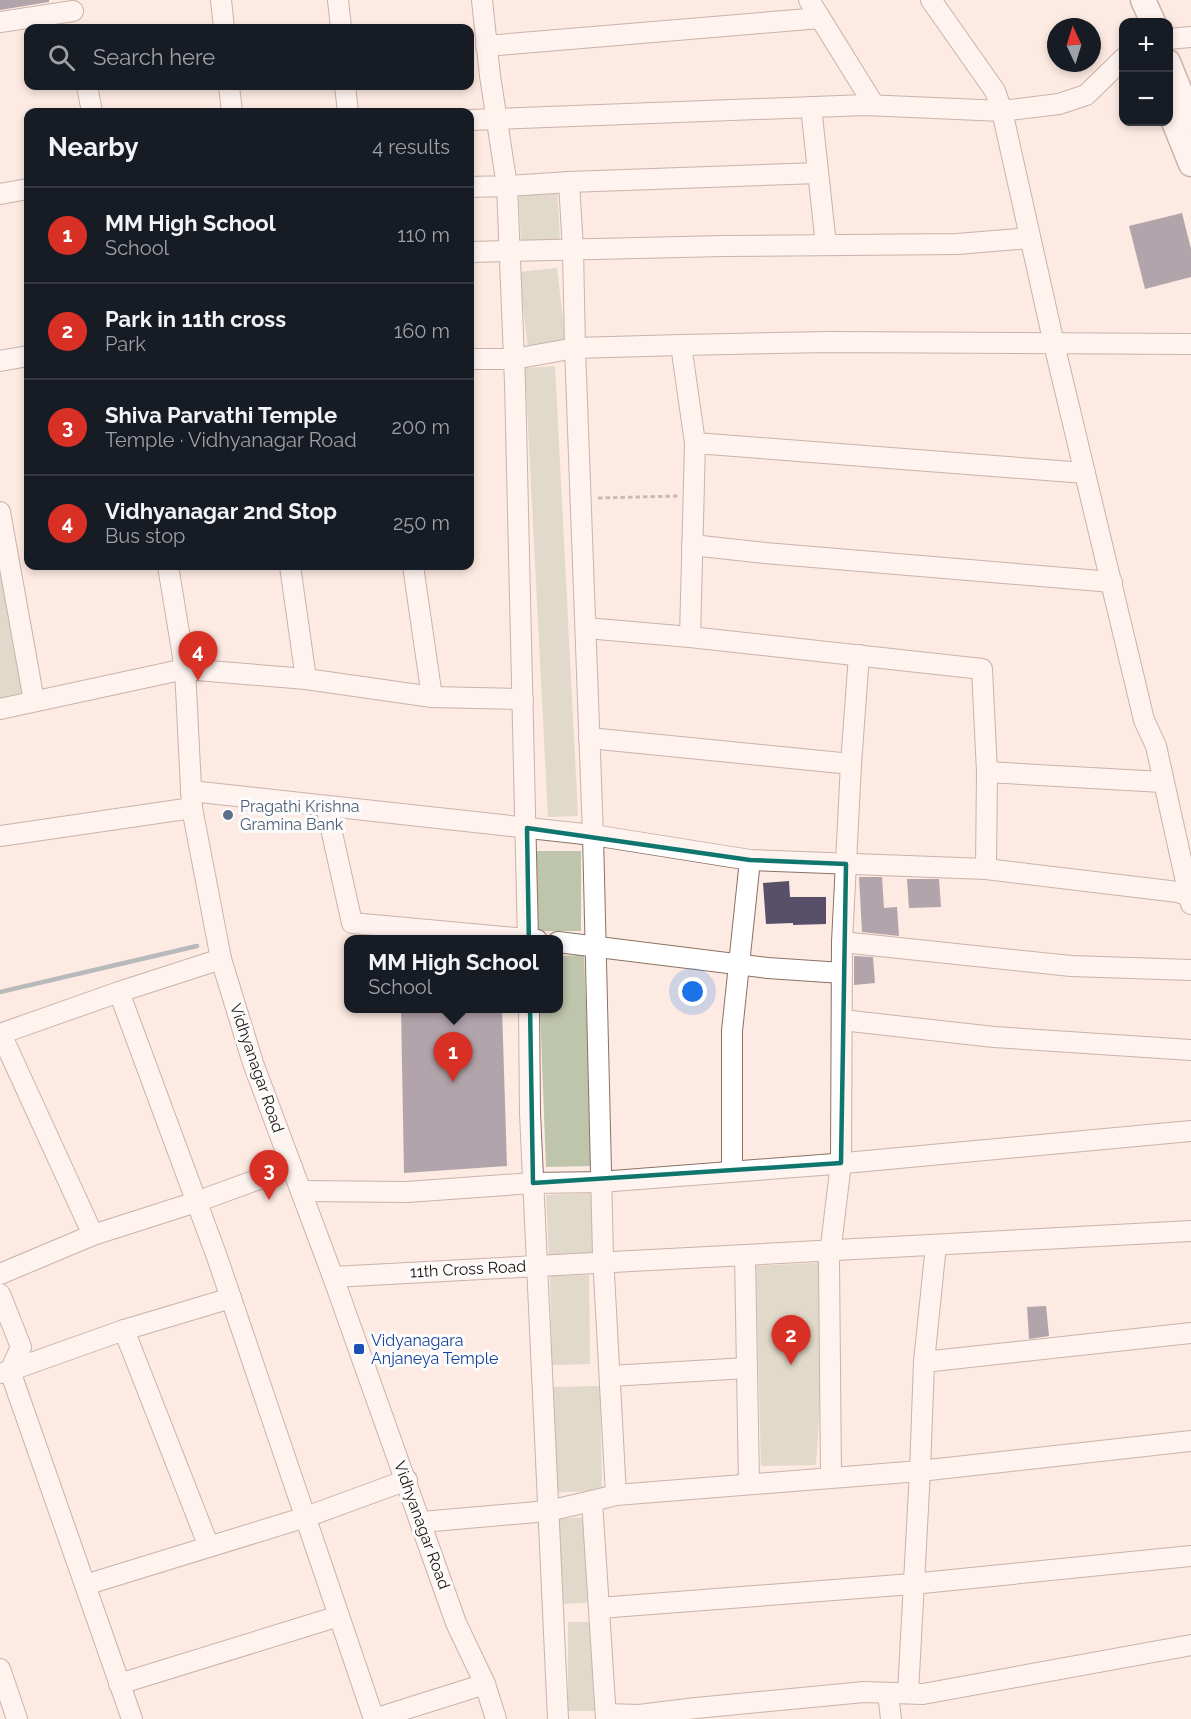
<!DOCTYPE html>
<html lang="en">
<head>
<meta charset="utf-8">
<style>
	:root { --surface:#171b24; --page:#242831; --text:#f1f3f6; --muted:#9ea1a6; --line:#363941; --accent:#d93025 }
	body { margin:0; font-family:Raleway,sans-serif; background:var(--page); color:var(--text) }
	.controls { position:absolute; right:18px; top:18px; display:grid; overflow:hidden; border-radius:12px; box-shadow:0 3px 9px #0003 }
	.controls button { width:54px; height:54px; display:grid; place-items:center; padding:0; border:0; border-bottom:2px solid var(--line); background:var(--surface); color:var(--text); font:30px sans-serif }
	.compass { position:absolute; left:1047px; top:18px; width:54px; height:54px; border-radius:50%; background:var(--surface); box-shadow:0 3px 9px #0003; rotate:356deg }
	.you { position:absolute; left:693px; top:992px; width:21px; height:21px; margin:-15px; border:4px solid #fff; border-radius:50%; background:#1a73e8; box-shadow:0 0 0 9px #1a73e833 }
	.badge { display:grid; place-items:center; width:39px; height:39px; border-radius:50%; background:var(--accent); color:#fff; font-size:20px; font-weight:700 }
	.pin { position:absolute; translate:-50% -50px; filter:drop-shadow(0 2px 3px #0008) }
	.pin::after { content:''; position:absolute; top:32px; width:21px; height:18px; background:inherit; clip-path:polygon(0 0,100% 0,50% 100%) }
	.popup { position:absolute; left:344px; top:935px; width:219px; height:78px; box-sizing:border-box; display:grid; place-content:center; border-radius:12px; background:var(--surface); filter:drop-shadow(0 2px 4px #0005); font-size:20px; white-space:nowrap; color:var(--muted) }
	.popup b { font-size:22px; color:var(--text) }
	.popup::after { content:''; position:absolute; left:50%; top:100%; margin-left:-12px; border:12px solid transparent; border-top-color:var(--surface) }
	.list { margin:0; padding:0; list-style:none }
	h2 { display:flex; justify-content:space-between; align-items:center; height:78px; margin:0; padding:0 24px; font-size:26px }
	h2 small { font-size:20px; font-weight:400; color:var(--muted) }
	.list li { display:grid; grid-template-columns:39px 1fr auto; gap:18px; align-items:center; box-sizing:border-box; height:96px; padding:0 24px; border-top:2px solid var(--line) }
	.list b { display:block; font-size:22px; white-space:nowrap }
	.list p { margin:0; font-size:20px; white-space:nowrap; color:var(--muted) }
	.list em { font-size:20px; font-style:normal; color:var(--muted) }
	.icon { flex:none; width:33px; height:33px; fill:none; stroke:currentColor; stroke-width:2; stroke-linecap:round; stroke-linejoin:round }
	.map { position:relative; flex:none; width:1191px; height:1719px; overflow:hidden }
	.search { position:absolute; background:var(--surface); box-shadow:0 3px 9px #0003; left:24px; top:24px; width:450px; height:66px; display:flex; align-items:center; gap:15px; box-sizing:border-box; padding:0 21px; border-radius:12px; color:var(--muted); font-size:22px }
	.panel { position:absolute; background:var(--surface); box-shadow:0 3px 9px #0003; left:24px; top:108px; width:450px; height:462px; border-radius:12px }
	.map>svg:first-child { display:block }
</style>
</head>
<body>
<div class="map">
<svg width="1191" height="1719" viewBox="0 0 1191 1719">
	<rect width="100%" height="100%" fill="#fdeae2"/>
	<g fill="#bfc5aa">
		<polygon points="557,185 560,240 521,242 518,188"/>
		<polygon points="557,268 566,345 528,349 519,272"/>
		<polygon points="555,366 578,816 548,817 525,368"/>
		<polygon points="0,554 27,696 0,701"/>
		<rect x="537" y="851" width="44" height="80"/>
		<polygon points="584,955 593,1166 546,1167 540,1009 558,1008 558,956"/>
		<polygon points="593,1193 597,1254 549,1257 546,1195"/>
		<polygon points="829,1262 816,1465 761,1466 756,1266"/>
		<polygon points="589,1275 590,1364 552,1365 550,1276"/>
		<polygon points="600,1386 602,1491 556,1492 554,1387"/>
		<polygon points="589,1517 595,1602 563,1604 557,1519"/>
		<polygon points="568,1622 598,1622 597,1711 568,1711"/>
	</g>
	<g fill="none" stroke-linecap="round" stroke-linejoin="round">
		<polyline stroke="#647f89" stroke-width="4.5" points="0,992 197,946"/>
	</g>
	<g fill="#585068">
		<polygon points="0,0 49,0 49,2 0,10"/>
		<polygon points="1182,213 1191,249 1191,277 1145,289 1129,226"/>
		<polygon points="859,877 882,877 884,908 897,907 899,936 862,932"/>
		<polygon points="907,879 939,879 941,907 909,908"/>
		<polygon points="789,881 790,897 826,897 826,924 793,925 793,923 766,924 763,883"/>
		<polygon points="854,956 873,957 875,983 854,985"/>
		<polygon points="401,1008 502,1008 507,1166 404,1173"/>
		<polygon points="1046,1306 1049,1336 1029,1339 1027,1307"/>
	</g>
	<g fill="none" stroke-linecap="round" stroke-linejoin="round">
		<defs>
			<g id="minor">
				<polyline points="221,0 224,28"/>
				<polyline points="338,0 341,28"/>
				<polyline points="809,0 874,105"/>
				<polyline points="931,0 995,91 1002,111 1054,344 1144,720 1156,746 1191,904"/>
				<polyline points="0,22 73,11"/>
				<polyline points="1168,39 1191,37"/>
				<polyline points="486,46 820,18"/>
				<polyline points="87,86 92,112"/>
				<polyline points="229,86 232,112"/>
				<polyline points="345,86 348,112"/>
				<polyline points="811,107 826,245"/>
				<polyline points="470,120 865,105 1002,111 1059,104 1086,95 1124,58"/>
				<polyline points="569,182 818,173"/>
				<polyline points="470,187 507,186 490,76 482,0"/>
				<polyline points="0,194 28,189"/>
				<polyline points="470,252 725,246 957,244 1030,238"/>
				<polyline points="681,345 695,443"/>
				<polyline points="470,359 514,359 575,348 681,345 828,342 1191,344"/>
				<polyline points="0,361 28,356"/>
				<polyline points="0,512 34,701"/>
				<polyline points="692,545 765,553 1112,582"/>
				<polyline points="168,566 185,669 192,808 221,959 253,1063 333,1277 456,1623 485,1684 496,1719"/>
				<polyline points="290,566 306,679 432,697"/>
				<polyline points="413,566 432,697 523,699"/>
				<polyline points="586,628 690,637"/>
				<polyline points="0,709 185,669 306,679"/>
				<polyline points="589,738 851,764 859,655"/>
				<polyline points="987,772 1162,782"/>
				<polyline points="191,791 593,835 750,860 986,869 1178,892 1191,897"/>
				<polyline points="326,806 352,923 537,940"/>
				<polyline points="0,836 192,808"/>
				<polyline points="986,869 987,772 982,669 690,637 695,443 1085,473"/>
				<polyline points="528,940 515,383 507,186 569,182 573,250 575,348 593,835 603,1256 616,1495 592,1501 606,1719"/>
				<polyline points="558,942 768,968 842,973"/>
				<polyline points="842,942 1071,966 1191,970"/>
				<polyline points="119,992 217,1257 374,1719"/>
				<polyline points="529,1008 530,1113 558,1719"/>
				<polyline points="842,1020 994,1037 1191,1050"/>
				<polyline points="0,1034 119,992 221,959"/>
				<polyline points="1,1034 93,1235"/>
				<polyline points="732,1172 732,1031 750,860"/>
				<polyline points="301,1191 407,1192 533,1183 600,1182 834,1164 1191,1131"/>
				<polyline points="936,1245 924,1362 1191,1333"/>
				<polyline points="745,1255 749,1484"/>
				<polyline points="0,1274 93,1235 196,1202 292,1167"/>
				<polyline points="333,1277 1191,1231"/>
				<polyline points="0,1294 21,1347 10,1371 132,1719"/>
				<polyline points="124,1330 209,1547"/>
				<polyline points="924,1362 920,1471 1191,1441"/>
				<polyline points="3,1373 124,1330 231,1298"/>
				<polyline points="610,1376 747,1368"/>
				<polyline points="831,1477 829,1262 841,1163 842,942 851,764"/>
				<polyline points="616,1495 920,1471 908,1693"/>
				<polyline points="422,1522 548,1511 592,1501"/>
				<polyline points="85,1585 306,1517 407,1480"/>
				<polyline points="599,1608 912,1584 1191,1556"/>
				<polyline points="0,1669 17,1719"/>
				<polyline points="119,1684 339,1616"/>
				<polyline points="888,1693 891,1719"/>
				<polyline points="606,1714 639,1715 696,1708 864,1692 923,1694 1191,1645"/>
				<polyline points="374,1719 485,1684"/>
			</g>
			<g id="major">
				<polyline points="1143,0 1153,22"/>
				<polyline points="1168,62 1191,119"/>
				<polyline points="1168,107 1191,164"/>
			</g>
		</defs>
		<use href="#minor" stroke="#8c7164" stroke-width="22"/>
		<use href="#major" stroke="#8c7164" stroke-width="27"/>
		<polyline stroke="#8f807a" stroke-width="3" stroke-dasharray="4.5 3" stroke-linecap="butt" points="598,498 678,496"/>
		<use href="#minor" stroke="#fff" stroke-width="20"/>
		<use href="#major" stroke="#fff" stroke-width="24"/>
	</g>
	<path d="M0 0H1191V1719H0ZM527 828 750 860 846 864 841 1163 533 1183Z" fill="#fdeae2" fill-opacity=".55" fill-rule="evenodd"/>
	<path fill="none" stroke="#0f766e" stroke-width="4.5" stroke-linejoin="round" d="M527 828 750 860 846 864 841 1163 533 1183Z"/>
	<circle fill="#5c6f8a" stroke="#fcfcfc" stroke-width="2" cx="228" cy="815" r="6"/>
	<rect fill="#1a4fb4" stroke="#fcfcfc" stroke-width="2" x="353" y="1343" width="12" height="12" rx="3"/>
	<g text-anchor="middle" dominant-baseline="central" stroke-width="6" stroke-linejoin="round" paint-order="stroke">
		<g font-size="16" fill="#4e5e75" stroke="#fcfcfc" text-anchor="start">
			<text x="240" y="806">Pragathi Krishna<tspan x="240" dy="18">Gramina Bank</tspan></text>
		</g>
		<g font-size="16" fill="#1e130f" stroke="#fcfcfc">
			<text transform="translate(257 1068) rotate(71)">Vidhyanagar Road</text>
			<text transform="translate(468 1269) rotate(-3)">11th Cross Road</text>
			<text transform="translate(422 1525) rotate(70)">Vidhyanagar Road</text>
		</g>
		<g font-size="16" fill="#164399" stroke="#fcfcfc" text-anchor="start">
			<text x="371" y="1340">Vidyanagara<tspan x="371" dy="18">Anjaneya Temple</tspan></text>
		</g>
	</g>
</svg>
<div class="controls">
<button>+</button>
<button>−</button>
</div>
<svg class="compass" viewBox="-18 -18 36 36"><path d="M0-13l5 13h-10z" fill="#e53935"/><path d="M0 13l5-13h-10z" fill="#9ea1a6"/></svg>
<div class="you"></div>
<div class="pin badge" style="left:453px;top:1082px">1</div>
<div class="popup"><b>MM High School</b>School</div>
<div class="pin badge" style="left:791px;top:1365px">2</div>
<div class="pin badge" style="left:269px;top:1200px">3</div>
<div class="pin badge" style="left:198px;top:681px">4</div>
<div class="search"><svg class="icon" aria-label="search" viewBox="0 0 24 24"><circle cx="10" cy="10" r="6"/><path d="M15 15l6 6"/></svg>Search here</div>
<section class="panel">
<h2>Nearby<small>4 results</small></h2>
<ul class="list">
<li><span class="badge">1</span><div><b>MM High School</b><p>School</p></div><em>110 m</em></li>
<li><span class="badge">2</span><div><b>Park in 11th cross</b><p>Park</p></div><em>160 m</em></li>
<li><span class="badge">3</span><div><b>Shiva Parvathi Temple</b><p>Temple · Vidhyanagar Road</p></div><em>200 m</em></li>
<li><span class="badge">4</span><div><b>Vidhyanagar 2nd Stop</b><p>Bus stop</p></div><em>250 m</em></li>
</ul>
</section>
</div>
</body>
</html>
